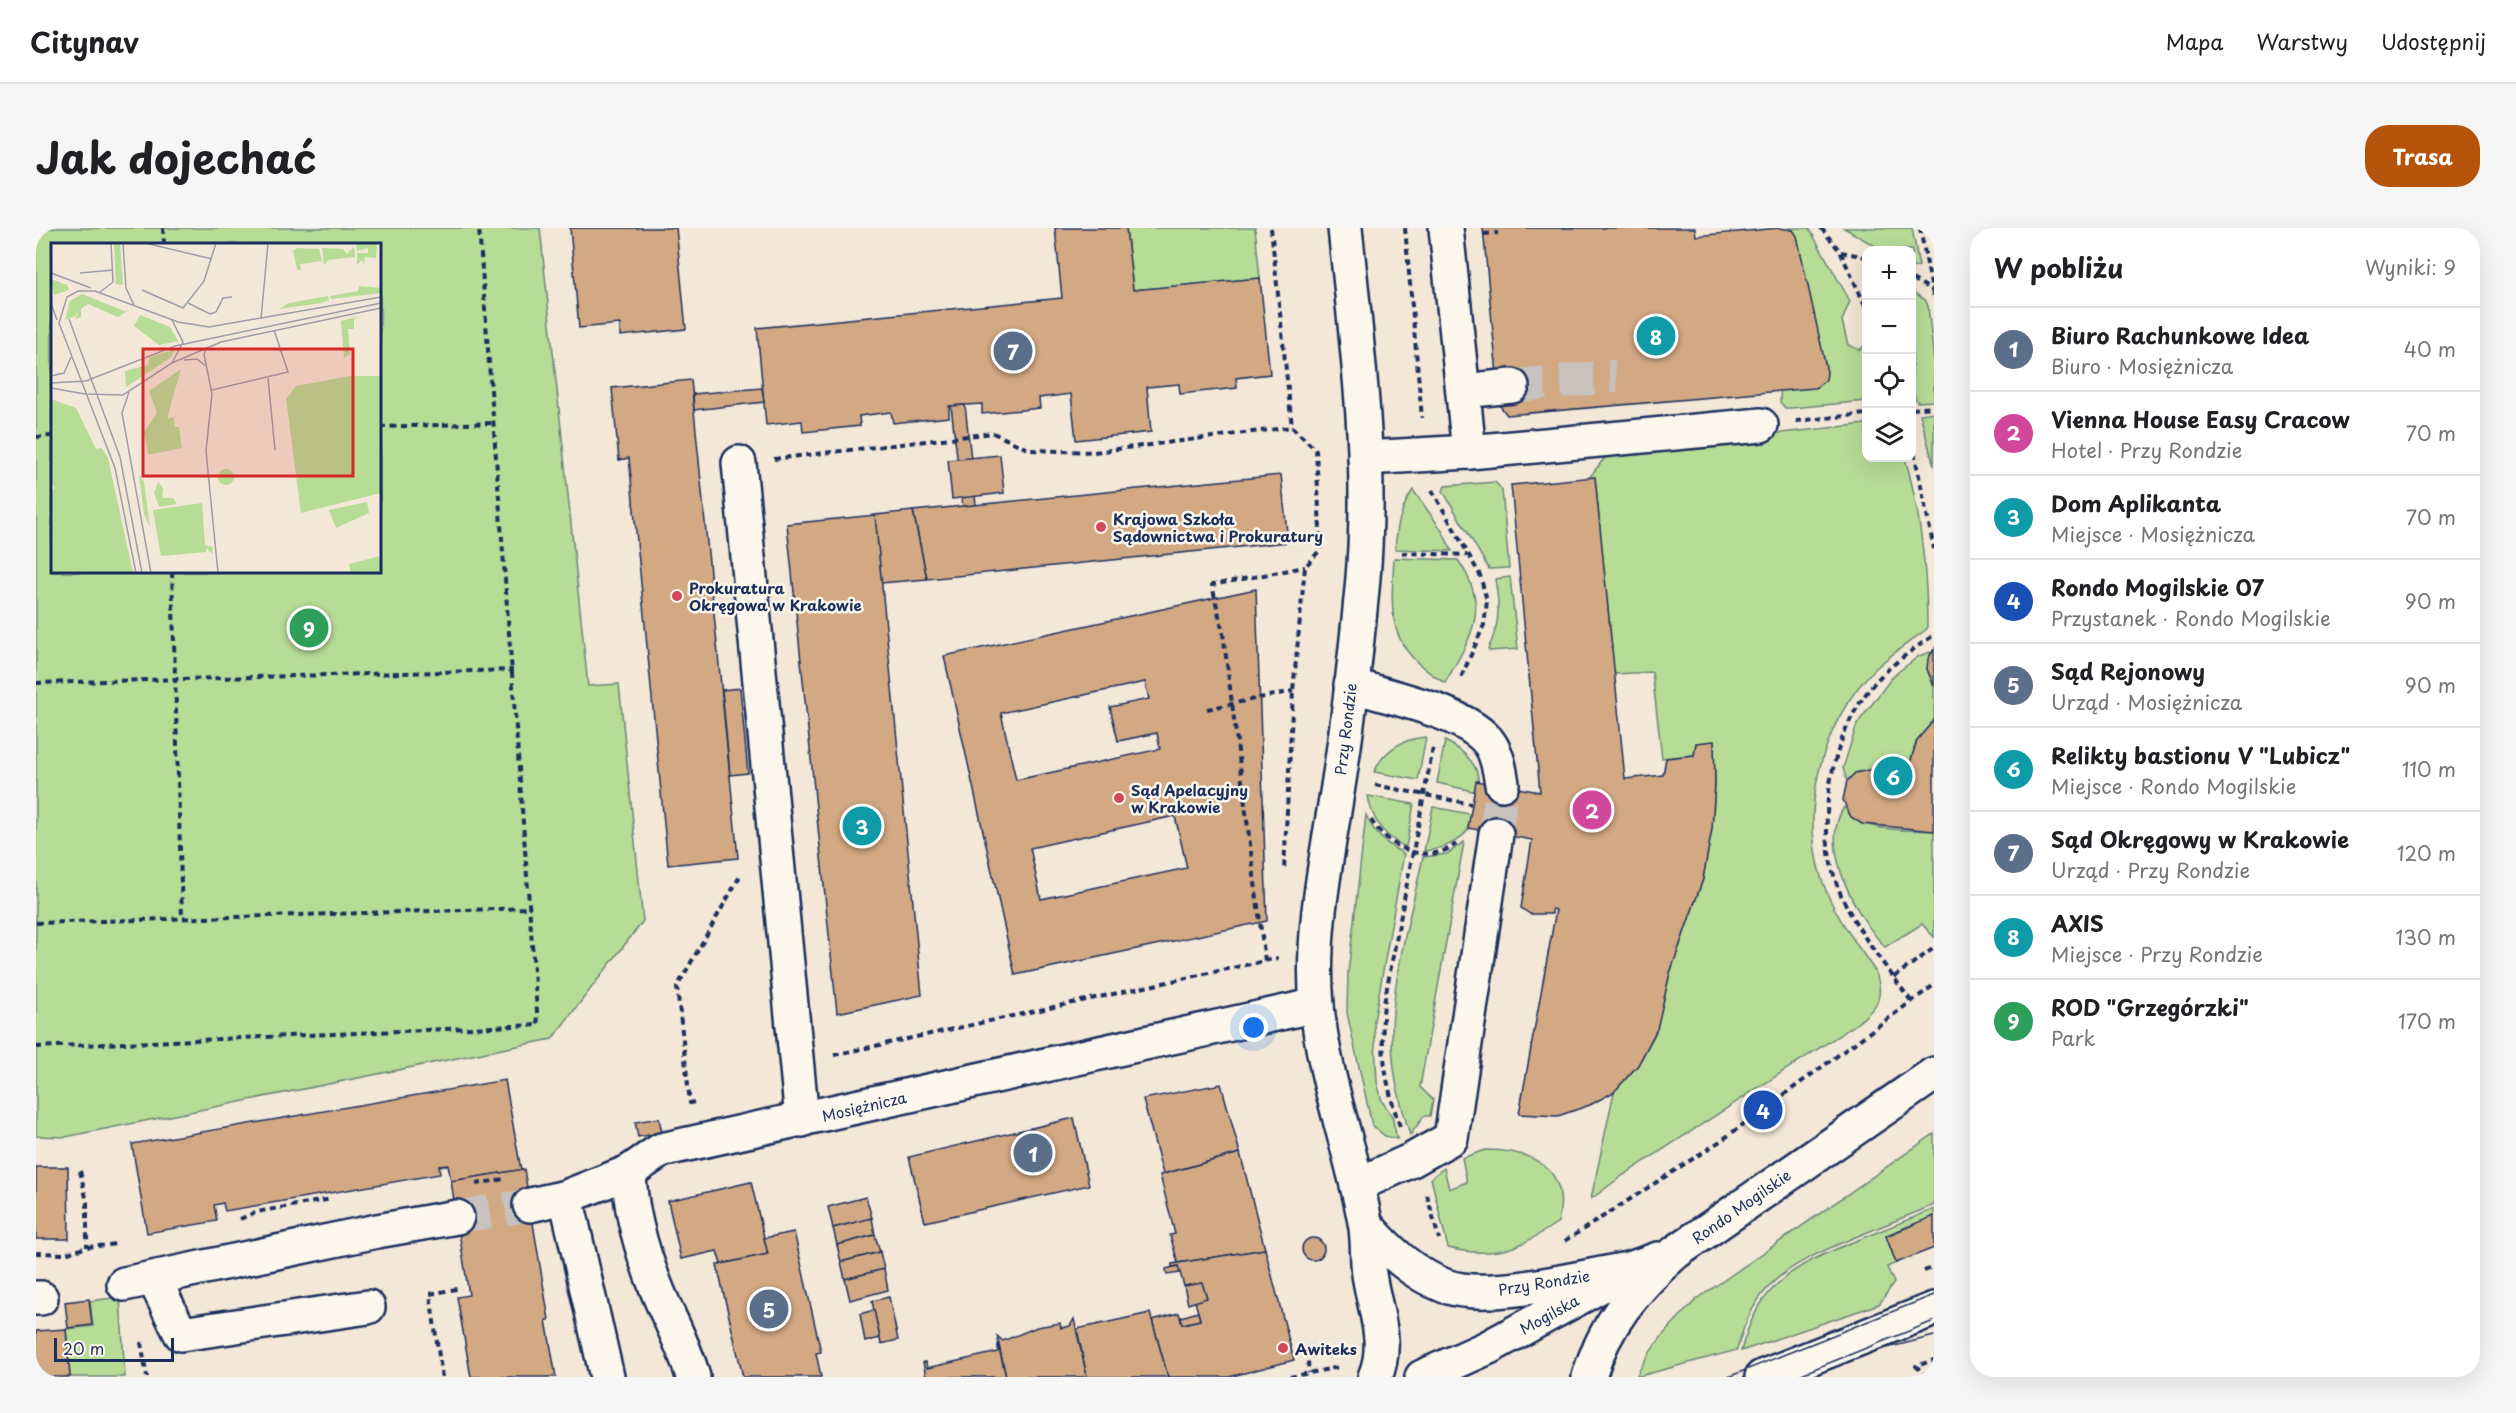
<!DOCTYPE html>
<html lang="pl">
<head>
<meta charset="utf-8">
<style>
	:root { --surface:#fff; --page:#f6f6f6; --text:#202124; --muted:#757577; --line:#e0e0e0; --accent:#b45309 }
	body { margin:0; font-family:"Playpen Sans",sans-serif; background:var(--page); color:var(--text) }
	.controls { position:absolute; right:18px; top:18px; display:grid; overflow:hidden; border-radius:12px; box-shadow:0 6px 24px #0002 }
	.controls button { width:54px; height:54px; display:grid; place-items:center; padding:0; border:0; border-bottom:2px solid var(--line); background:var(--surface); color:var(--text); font:30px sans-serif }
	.scale { position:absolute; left:18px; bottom:15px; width:120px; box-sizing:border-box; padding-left:6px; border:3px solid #1b2f5e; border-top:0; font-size:16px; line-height:21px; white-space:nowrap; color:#1b2f5e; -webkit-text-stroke:4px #fbf7ec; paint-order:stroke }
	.you { position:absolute; left:1218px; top:800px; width:21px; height:21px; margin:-15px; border:4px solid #fff; border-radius:50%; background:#1a73e8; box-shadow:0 0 0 9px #1a73e833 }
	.badge { display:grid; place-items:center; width:39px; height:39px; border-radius:50%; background:var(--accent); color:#fff; font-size:20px; font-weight:700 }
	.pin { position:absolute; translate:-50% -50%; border:3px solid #fff; box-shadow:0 2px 6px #0006 }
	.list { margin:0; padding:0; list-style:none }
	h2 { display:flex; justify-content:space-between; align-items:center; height:78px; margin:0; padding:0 24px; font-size:26px }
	h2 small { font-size:20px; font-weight:400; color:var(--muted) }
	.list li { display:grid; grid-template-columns:39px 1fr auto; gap:18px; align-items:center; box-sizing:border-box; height:84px; padding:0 24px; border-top:2px solid var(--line) }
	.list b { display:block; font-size:22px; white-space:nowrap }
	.list p { margin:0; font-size:20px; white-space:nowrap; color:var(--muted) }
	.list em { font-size:20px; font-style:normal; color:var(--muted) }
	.icon { flex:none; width:33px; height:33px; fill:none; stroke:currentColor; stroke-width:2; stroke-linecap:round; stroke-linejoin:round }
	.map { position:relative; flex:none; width:1898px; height:1149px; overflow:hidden; border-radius:24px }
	header { display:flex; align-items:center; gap:36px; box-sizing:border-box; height:84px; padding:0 30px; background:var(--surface); border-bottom:2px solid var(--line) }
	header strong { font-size:28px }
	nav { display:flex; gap:33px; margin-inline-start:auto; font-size:21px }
	.intro { display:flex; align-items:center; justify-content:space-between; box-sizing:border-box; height:144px; padding:0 36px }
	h1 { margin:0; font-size:42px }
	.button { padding:15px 27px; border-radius:24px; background:var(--accent); color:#fff; font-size:21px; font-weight:700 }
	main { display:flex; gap:36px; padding:0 36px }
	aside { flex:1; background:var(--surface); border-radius:24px; box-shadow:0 6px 24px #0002 }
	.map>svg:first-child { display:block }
</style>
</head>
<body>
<header>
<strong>Citynav</strong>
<nav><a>Mapa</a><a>Warstwy</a><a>Udostępnij</a></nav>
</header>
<div class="intro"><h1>Jak dojechać</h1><a class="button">Trasa</a></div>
<main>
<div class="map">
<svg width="1898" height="1149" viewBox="0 0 1898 1149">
	<rect width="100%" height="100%" fill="#f3e7d7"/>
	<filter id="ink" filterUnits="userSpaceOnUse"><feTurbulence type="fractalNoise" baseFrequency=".0167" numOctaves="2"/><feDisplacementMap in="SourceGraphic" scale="12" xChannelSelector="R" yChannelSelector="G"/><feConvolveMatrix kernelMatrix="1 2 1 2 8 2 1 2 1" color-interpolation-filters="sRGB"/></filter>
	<g filter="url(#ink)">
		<g fill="#b7dc96" stroke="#69867a" stroke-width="1.5" fill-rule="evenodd">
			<path d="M0 0H504L552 458 583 456 607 693 516 811 29 909 0 908ZM16 16H344V344H16Z"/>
			<polygon points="1090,0 1219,0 1224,50 1097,62"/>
			<polygon points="1754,0 1773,0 1814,73 1806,93 1812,117 1824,122 1830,115 1830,173 1755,180 1749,180 1744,174 1750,4"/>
			<polygon points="1808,0 1876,0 1883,38 1876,40 1876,22 1846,22"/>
			<polygon points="1876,63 1890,73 1892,78 1898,134 1898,173 1881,174 1876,160"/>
			<polygon points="1898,184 1898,238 1884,186"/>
			<path d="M1830 196V230H1869C1885 286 1891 343 1891 401 1874 414 1856 425 1840 440 1784 493 1759 593 1791 665 1803 693 1822 718 1839 743 1851 771 1838 783 1816 799L1586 948 1555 971 1578 864 1602 837 1619 806 1634 745 1667 651 1676 601 1679 555 1678 514 1660 515 1658 527 1626 530 1616 444 1578 446 1559 249 1553 250 1574 223Z"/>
			<polygon points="1459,254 1466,262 1473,340 1453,341 1407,263 1409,258"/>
			<path d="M1377 262 1405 301 1416 323 1359 321C1361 299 1364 281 1377 262Z"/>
			<path d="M1358 330 1422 332C1456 381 1435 409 1409 455 1352 420 1354 392 1358 330Z"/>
			<path d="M1474 349 1482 421 1454 423 1452 421C1464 397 1464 377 1459 351Z"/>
			<polygon points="1895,424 1891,441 1898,458 1898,492 1881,512 1871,545 1837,541 1811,553 1807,540 1821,496 1857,448 1883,428"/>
			<path d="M1390 509 1382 552 1338 544C1348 522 1366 511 1390 509Z"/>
			<path d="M1409 513C1429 523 1448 540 1441 564L1401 555Z"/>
			<path d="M1332 568 1378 576 1370 619C1347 609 1336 592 1332 568Z"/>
			<path d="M1397 579 1439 587C1434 610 1410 621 1388 623Z"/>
			<path d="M1808 579C1824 606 1870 601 1898 603V709L1886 696 1849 719C1820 688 1782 619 1808 579Z"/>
			<path d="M1330 587C1338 606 1350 616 1368 626L1338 793 1341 854 1346 873 1356 888 1361 911 1349 908 1336 897 1311 785 1312 745Z"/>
			<path d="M1428 614 1384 859 1397 872 1394 888H1388L1374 907C1369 889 1363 871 1360 853 1346 779 1372 701 1387 629L1411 626Z"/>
			<path d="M1898 906V977C1871 988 1844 999 1817 1010 1756 1036 1718 1052 1701 1122L1600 1149C1614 1118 1637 1095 1661 1071Z"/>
			<path d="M1449 922C1496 922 1535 940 1522 994 1484 1021 1459 1031 1412 1020L1395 950 1408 940 1413 961 1431 954 1426 930Z"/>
			<path d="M1898 981V988L1850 1007 1860 1035 1851 1039 1858 1055 1843 1076 1705 1123C1722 1056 1758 1038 1817 1014 1844 1003 1871 992 1898 981Z"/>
			<polygon points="84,1069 89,1149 34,1149 30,1101 57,1098 54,1073"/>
		</g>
		<g fill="#d2a983" stroke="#1b2f5e" stroke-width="1.5" fill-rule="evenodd">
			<polygon points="534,0 640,0 650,101 584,108 584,96 543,100"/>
			<polygon points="1019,0 1090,0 1097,62 1224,50 1234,146 1200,150 1201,160 1144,166 1143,156 1111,159 1115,204 1040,212 1035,166 1003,170 1004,180 946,186 946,176 913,178 913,189 857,195 855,184 823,188 824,198 767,204 766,193 730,197 721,100 1026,70"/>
			<polygon points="1447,0 1659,0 1660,8 1743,0 1757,2 1761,8 1791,144 1790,152 1779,160 1471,187 1464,178"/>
			<polygon points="655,152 702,630 632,637 593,230 583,232 576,160"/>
			<polygon points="726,160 728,174 658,182 657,166"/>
			<polygon points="929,177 940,277 927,279 915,178"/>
			<polygon points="964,227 968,265 916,271 912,232"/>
			<polygon points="1245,247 1252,314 891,351 877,283"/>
			<polygon points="1559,249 1589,551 1627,547 1630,530 1658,527 1660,515 1678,513 1679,555 1676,601 1667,651 1634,745 1621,801 1602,837 1578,864 1554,877 1522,888 1483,886 1520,682 1516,681 1516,686 1494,686 1485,680 1496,612 1432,600 1440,553 1504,564 1475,257"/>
			<polygon points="877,283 891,351 845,355 839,287"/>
			<polygon points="839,287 886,767 801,785 751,296"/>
			<path d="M1220 361 1231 693 979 747 908 428ZM1109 454 1113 471 1074 479 1082 513 1121 505 1124 521 980 552 965 485ZM1139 588 1151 640 1005 671 994 620Z"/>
			<polygon points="1898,421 1898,458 1891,441 1892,431"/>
			<polygon points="704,460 712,545 694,547 686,462"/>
			<polygon points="1898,492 1898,603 1826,596 1815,589 1807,572 1811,553 1819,545 1837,541 1871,545 1881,512"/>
			<polygon points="469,852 485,942 415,953 412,937 403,938 404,946 189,983 187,975 178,977 181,993 111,1005 96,916"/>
			<polygon points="1185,856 1204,925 1127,946 1107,871"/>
			<polygon points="623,890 626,905 602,909 599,894"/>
			<polygon points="1038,890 1053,957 889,994 873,929"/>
			<polygon points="1204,925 1229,1021 1142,1035 1134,1007 1139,1006 1124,947"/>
			<polygon points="0,939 32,939 33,1011 0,1011"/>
			<polygon points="488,941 513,1092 510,1092 520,1149 435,1149 421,1069 433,1067 415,953"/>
			<polygon points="715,954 732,1026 685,1036 681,1023 645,1031 632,973"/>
			<polygon points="830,969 836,990 797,1000 792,979"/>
			<polygon points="1898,988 1898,1020 1860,1035 1850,1008"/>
			<polygon points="836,990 839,1007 801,1017 797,1000"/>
			<polygon points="758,1004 785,1124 780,1125 785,1149 707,1149 681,1037 732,1026 728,1010"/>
			<polygon points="839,1007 844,1024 805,1034 801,1017"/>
			<circle cx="1277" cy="1021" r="11"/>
			<polygon points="1229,1021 1258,1132 1193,1149 1132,1149 1116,1092 1143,1085 1146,1096 1164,1092 1159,1073 1170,1070 1166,1055 1148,1058 1142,1038 1136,1039 1136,1036"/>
			<polygon points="844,1024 848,1041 809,1051 805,1034"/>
			<polygon points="1142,1038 1144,1045 1131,1047 1130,1041"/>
			<polygon points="848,1041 852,1062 814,1072 809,1051"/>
			<polygon points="1166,1055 1171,1070 1152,1076 1148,1058"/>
			<polygon points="853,1069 862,1112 845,1116 836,1073"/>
			<polygon points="53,1071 56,1097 32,1100 29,1074"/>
			<polygon points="838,1082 844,1110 829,1114 824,1086"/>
			<polygon points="1162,1084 1164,1092 1146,1096 1145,1089"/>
			<polygon points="1114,1085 1132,1149 1051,1149 1041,1101"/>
			<polygon points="1038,1091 1051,1149 970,1149 961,1108 967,1113 1001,1099 1024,1095 1025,1100 1034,1098"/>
			<polygon points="30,1101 34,1149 0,1149 0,1103"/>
			<polygon points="962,1116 970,1149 890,1149 887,1134 890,1134 891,1140 962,1124"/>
		</g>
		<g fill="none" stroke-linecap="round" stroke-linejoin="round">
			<g stroke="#c8c2bf" stroke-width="33" stroke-dasharray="33 16" stroke-linecap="butt">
				<polyline points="1476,158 1580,148"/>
				<polyline points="1460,606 1466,556"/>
				<polyline points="421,989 494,977"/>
			</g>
			<defs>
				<g id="minor">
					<path d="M1309 0C1321 119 1338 241 1326 361 1320 424 1313 489 1303 552 1292 625 1274 703 1281 778 1288 852 1316 922 1329 994 1333 1013 1330 1033 1334 1052 1340 1086 1353 1116 1339 1149"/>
					<polyline points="1410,0 1433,224"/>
					<polyline points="1427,163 1476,158"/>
					<polyline points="1329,230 1433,224 1725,197"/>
					<polyline points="703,235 766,892"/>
					<path d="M1315 457C1352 469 1432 484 1454 516 1462 528 1464 543 1466 556"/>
					<path d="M593 944C594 984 607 1027 622 1064 634 1093 649 1119 657 1149"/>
					<polyline points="1321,957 1376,932 1415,910 1460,606"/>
					<polyline points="494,977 530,969"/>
					<path d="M1330 997C1352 1022 1377 1046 1409 1058 1454 1074 1544 1049 1592 1041"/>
					<polyline points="118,1051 145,1106 332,1079"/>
					<polyline points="88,1056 341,1003 421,989"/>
					<polyline points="0,1070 5,1070"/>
					<polyline points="571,1149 530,969 593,944 625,922 1281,777"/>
					<polyline points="1726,1149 1898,1081"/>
				</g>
				<g id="major">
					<polyline points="1386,1149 1453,1119 1599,1039 1622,1031"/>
					<path d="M1553 1149C1568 1097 1600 1059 1640 1024L1898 846"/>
				</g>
			</defs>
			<use href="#minor" stroke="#1b2f5e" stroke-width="38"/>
			<use href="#major" stroke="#1b2f5e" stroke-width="38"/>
			<g stroke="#1b2f5e" stroke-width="4" stroke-dasharray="6 4.5" stroke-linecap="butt">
				<polyline points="127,0 128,16"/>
				<polyline points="1235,0 1256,199"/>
				<polyline points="1369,0 1386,190"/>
				<polyline points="1785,0 1804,23 1830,79"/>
				<polyline points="1884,0 1898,72"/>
				<polyline points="1448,6 1462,5"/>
				<polyline points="1805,24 1830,29"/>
				<polyline points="1876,51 1896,62"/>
				<polyline points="1876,181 1898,179"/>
				<polyline points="1760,193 1830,186"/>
				<polyline points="344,199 458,195"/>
				<polyline points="0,209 16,208"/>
				<polyline points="1876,214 1898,321"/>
				<polyline points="738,231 957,205 994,222 1058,224 1256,199 1280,222 1285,321 1269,339 1257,463 1248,642"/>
				<polyline points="1396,262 1444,347 1451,373 1448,397 1424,452"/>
				<polyline points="1366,325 1431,327"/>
				<polyline points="136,344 146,690"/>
				<polyline points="0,455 477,442"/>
				<polyline points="1171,481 1257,463"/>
				<polyline points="1339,557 1435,576"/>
				<path d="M1335 592C1352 620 1391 638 1420 616"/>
				<polyline points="0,695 494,680"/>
				<polyline points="1229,733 1187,405 1176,357 1269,339"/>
				<polyline points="1858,749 1898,720"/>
				<path d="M1875 773C1850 738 1820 703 1803 662 1777 598 1794 504 1841 452 1857 435 1878 421 1898 407"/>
				<polyline points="0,819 502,797 443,0"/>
				<polyline points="798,827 1242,730"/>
				<polyline points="658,874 654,875 641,759 704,648"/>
				<path d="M1364 898C1349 857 1344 818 1348 775L1397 520"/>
				<polyline points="44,943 51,974 51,1019"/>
				<polyline points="440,956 468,951"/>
				<polyline points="1391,967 1403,1011"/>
				<polyline points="204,991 220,984 296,971"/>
				<polyline points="1529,1013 1686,912 1898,757"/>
				<polyline points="0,1025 29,1026 51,1019 82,1016"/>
				<polyline points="1888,1043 1898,1039"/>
				<polyline points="105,1114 111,1149"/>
				<polyline points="1271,1123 1273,1145"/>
				<polyline points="406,1149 394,1066 425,1060"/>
				<polyline points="1254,1149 1303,1139"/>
				<polyline points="1891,1149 1880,1138 1898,1132"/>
			</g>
			<use href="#minor" stroke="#fbf7ec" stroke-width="33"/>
			<use href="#major" stroke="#fbf7ec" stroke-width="33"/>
			<g stroke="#1b2f5e" stroke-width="1.5">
				<polyline points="1843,1122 1898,1108"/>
				<polyline points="1692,1149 1898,1067"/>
				<polyline points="1758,1149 1898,1093"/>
			</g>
		</g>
	</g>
	<g fill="#d1495b" stroke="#fbf7ec" stroke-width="2">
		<circle cx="1065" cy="299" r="6"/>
		<circle cx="641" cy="368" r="6"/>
		<circle cx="1083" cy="570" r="6"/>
		<circle cx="1247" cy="1120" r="6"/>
	</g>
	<g text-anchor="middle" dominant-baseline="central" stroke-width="5" stroke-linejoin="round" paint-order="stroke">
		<g font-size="15" font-weight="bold" fill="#1b2f5e" stroke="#fbf7ec" text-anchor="start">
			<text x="1077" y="290">Krajowa Szkoła<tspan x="1077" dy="17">Sądownictwa i Prokuratury</tspan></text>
			<text x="653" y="359">Prokuratura<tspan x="653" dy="17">Okręgowa w Krakowie</tspan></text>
			<text x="1095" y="561">Sąd Apelacyjny<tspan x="1095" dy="17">w Krakowie</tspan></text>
			<text x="1259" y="1120">Awiteks</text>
		</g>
		<g font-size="15" fill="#1b2f5e" stroke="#fbf7ec">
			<text transform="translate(1309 501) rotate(-83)">Przy Rondzie</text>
			<text transform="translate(828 878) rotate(-13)">Mosiężnicza</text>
			<text transform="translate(1705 978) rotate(-35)">Rondo Mogilskie</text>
			<text transform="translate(1508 1054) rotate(-9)">Przy Rondzie</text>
			<text transform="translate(1513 1086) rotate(-29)">Mogilska</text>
		</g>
	</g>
	<g transform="translate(15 15)">
		<rect width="330" height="330" fill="#f3e7d7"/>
		<path d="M63 0H69L72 42 65 41ZM305 0 326 1 325 15 314 14 313 22 311 17 306 22V10H317V5L306 8ZM303 4 304 14 277 17 273 22 271 5 292 6 296 11ZM246 5 268 6 271 18 249 21 250 27H246L242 8ZM0 36 16 42 18 47 3 52ZM308 43 330 45V50L280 56 279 53 307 48ZM31 51 73 68 78 67 67 74 37 61 30 66V74L23 76 26 73V66L25 73 14 77 19 58ZM277 53 278 57 271 60 228 66 238 60ZM89 72 119 84 127 98 108 102 83 83ZM309 73 303 76V86H297L299 111 293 115 290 78ZM125 106 119 115 75 144 74 128 97 122 98 114ZM130 126 117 172V176L122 174 124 184H128L131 205 97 212 93 189 106 170 98 148ZM299 133H330V250L250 270 235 156 245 143ZM0 156 25 165 45 206 51 205 57 215 82 330H0V248L4 245 0 238ZM167 234a8 8 0 1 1 16 0a8 8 0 1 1-16 0ZM88 232 93 239 99 284 93 271ZM107 239 112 245 111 255H122L126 261 108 264 103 250ZM316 259 318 270 285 285 278 267ZM151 260 154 302 162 304 161 311 155 304V309L110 313 102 267ZM329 313 330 330H300L298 321Z" fill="#b7dc96"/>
		<path fill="none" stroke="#9d9da7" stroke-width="1.5" d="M72 0 75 45 83 62M94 0 161 16M0 30 40 45M29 30 62 27M91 47 132 65 153 38 165 0M49 49 62 39 60 0M0 60 6 77M137 60 159 71 165 69 172 55 181 54M18 76 69 214 91 330M210 76 217 0M156 104 153 111 161 151 155 208 167 330M133 117 146 116 155 123M121 120 170 99 330 65M0 133 13 130 20 114M217 135 224 207M0 140 35 138 124 103 330 60M0 145 34 151M161 147 237 129 223 87M78 149 71 170 100 330M34 151 72 152 121 120 132 99 121 77M85 330 64 225 8 80 16 54 27 48H44L127 79 158 84 330 54"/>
		<path fill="#d62828" fill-opacity="0.15" stroke="#d62828" stroke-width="3" d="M92 106H302V233H92Z"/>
		<rect width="330" height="330" fill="none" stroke="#1b2f5e" stroke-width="3"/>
	</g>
</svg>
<div class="controls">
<button>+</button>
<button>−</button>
<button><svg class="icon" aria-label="locate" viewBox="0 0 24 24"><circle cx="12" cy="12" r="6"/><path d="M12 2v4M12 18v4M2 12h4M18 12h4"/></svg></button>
<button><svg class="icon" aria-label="layers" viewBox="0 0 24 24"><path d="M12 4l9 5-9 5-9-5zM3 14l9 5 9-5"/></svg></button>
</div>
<div class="scale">20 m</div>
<div class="you"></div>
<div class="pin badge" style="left:997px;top:925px;background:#5c6f8a">1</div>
<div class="pin badge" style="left:1556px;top:582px;background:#d1479c">2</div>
<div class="pin badge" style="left:826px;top:598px;background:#0f9aa8">3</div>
<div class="pin badge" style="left:1727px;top:882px;background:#1a4fb4">4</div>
<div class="pin badge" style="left:733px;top:1081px;background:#5c6f8a">5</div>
<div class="pin badge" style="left:1857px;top:548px;background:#0f9aa8">6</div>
<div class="pin badge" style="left:977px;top:123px;background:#5c6f8a">7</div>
<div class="pin badge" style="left:1620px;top:108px;background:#0f9aa8">8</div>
<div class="pin badge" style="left:273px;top:400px;background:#2e9e5b">9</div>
</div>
<aside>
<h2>W pobliżu<small>Wyniki: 9</small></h2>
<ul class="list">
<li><span class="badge" style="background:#5c6f8a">1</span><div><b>Biuro Rachunkowe Idea</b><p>Biuro · Mosiężnicza</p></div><em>40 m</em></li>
<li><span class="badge" style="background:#d1479c">2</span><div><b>Vienna House Easy Cracow</b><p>Hotel · Przy Rondzie</p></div><em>70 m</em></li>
<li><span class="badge" style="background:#0f9aa8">3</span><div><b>Dom Aplikanta</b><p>Miejsce · Mosiężnicza</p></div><em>70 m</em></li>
<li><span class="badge" style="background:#1a4fb4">4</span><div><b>Rondo Mogilskie 07</b><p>Przystanek · Rondo Mogilskie</p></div><em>90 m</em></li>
<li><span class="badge" style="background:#5c6f8a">5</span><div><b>Sąd Rejonowy</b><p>Urząd · Mosiężnicza</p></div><em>90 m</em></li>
<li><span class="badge" style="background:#0f9aa8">6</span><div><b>Relikty bastionu V &quot;Lubicz&quot;</b><p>Miejsce · Rondo Mogilskie</p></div><em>110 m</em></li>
<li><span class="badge" style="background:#5c6f8a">7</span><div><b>Sąd Okręgowy w Krakowie</b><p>Urząd · Przy Rondzie</p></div><em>120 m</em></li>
<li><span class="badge" style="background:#0f9aa8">8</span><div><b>AXIS</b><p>Miejsce · Przy Rondzie</p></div><em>130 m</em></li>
<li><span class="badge" style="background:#2e9e5b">9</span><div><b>ROD &quot;Grzegórzki&quot;</b><p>Park</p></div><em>170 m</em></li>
</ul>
</aside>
</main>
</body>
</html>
